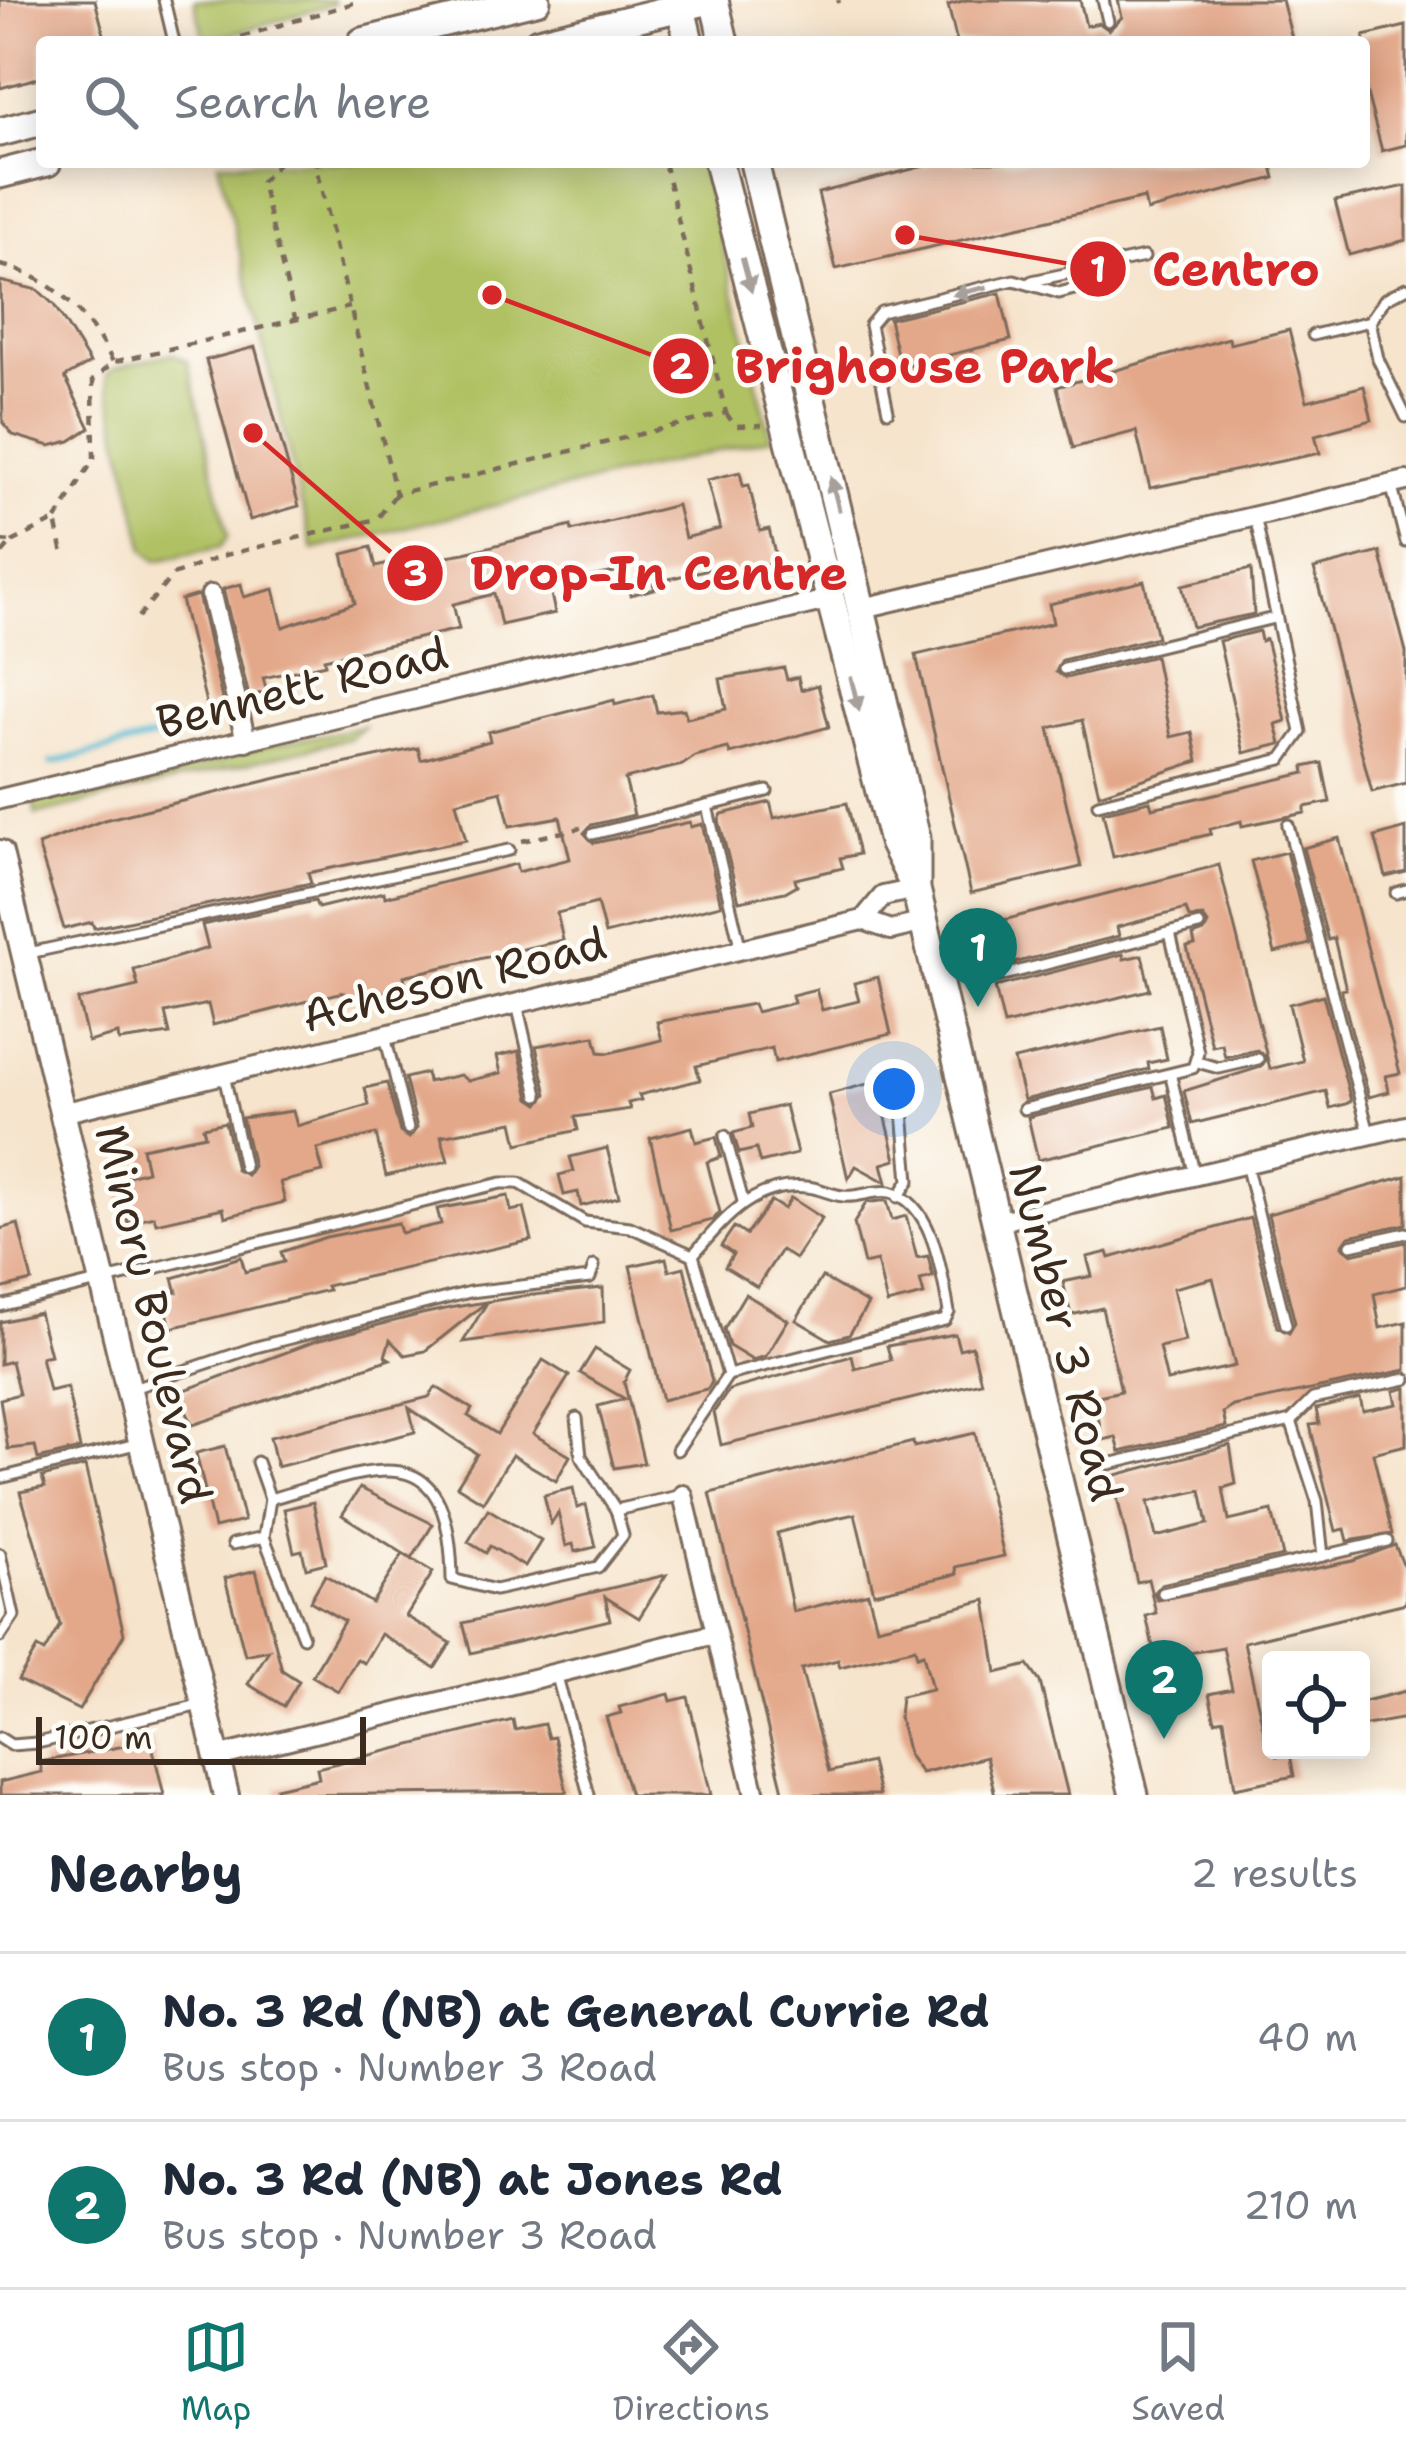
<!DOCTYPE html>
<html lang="en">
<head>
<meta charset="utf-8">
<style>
	:root { --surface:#fff; --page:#f2f2f3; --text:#1f2937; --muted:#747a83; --line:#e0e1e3; --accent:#0f766e }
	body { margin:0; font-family:"Shantell Sans",sans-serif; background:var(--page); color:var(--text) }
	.controls { position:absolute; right:36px; bottom:36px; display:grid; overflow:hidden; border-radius:12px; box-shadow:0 6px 30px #0003 }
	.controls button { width:108px; height:108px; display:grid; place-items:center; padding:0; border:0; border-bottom:3px solid var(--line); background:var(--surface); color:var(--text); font:60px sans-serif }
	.scale { position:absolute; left:36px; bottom:30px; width:330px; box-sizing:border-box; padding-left:12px; border:6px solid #3b2a1e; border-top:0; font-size:33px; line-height:42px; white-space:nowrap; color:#3b2a1e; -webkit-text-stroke:9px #fdfcf7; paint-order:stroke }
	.you { position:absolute; left:894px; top:1089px; width:42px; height:42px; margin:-30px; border:9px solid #fff; border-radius:50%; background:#1a73e8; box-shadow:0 0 0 18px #1a73e833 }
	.badge { display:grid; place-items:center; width:78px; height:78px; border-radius:50%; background:var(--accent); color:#fff; font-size:39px; font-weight:700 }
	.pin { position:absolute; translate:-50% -99px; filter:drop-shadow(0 3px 6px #0008) }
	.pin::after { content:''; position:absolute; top:63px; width:42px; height:36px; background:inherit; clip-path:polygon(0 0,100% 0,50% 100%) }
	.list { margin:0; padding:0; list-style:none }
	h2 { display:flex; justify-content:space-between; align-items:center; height:156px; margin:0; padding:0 48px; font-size:51px }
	h2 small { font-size:39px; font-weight:400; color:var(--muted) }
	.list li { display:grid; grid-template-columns:78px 1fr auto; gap:36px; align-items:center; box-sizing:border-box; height:168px; padding:0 48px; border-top:3px solid var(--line) }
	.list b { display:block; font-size:45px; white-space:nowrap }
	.list p { margin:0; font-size:39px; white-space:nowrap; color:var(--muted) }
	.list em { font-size:39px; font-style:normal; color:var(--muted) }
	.icon { flex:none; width:66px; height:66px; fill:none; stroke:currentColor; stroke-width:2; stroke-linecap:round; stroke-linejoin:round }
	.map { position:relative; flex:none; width:1406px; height:1795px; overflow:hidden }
	.search { position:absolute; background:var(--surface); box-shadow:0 6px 30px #0003; left:36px; right:36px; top:36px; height:132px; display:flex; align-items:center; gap:30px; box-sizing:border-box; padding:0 42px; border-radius:12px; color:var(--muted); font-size:45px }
	.sheet { height:492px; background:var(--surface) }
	nav { display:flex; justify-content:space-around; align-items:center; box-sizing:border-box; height:168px; border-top:3px solid var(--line); background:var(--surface); font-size:33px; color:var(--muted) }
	nav a { display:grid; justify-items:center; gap:6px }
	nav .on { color:var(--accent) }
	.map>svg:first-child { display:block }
</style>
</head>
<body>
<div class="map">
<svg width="1406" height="1795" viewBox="0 0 1406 1795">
	<rect width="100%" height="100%" fill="#fdfcf7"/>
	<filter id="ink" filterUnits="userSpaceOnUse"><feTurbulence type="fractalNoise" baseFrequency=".00833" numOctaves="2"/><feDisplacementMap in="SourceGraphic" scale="24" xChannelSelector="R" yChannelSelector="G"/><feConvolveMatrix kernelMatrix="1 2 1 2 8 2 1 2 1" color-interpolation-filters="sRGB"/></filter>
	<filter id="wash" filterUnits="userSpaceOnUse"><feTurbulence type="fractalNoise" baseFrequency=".004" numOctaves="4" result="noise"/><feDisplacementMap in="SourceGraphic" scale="48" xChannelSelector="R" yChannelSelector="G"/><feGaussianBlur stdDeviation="2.7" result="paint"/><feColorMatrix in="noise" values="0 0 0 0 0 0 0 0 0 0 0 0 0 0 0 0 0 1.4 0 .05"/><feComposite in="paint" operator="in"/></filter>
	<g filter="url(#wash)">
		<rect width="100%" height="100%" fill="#f6e4cc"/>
		<g fill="#b0c164" stroke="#767641" stroke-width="3">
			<polygon points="194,0 333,0 334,4 205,42"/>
			<polygon points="218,162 701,162 771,438 313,550"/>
			<polygon points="172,353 188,362 228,536 221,547 156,561 145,551 106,375 115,368"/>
			<path d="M366 726 351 738 36 815 33 800 76 796 223 761C233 749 339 733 366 726Z"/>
		</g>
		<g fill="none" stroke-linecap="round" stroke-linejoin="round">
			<polyline stroke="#51b7cf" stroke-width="6" points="51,763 197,727"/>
		</g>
		<g id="blocks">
			<g fill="#e3a789" fill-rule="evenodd">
				<polygon points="0,0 95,0 106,42 42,42 42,77 0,88"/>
				<polygon points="966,0 1080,0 1086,26 1099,23 1109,30 1122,17 1118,0 1282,0 1293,42 957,42 948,5"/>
				<polygon points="1406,26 1406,145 1382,151 1364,82 1364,36"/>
				<polygon points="940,162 1271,162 1275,178 1147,211 1144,198 836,269 818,193"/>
				<polygon points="1406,186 1406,240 1349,255 1335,201"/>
				<polygon points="0,281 38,290 54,305 90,363 65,377 90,428 70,441 50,446 13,435 3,423"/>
				<polygon points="1000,293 1011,340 900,367 889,319"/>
				<polygon points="1289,330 1307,401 1364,386 1372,420 1315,435 1320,453 1150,488 1136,431 1073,448 1057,387 1229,338 1230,344"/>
				<polygon points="255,347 299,506 250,520 206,360"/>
				<polygon points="740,472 743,486 749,485 760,531 769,529 777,562 731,575 728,564 653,583 655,589 630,595 625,570 549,585 555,613 501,625 494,594 453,604 459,629 324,659 325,664 263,678 267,692 249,696 223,589 241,584 244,597 274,589 283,627 355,603 343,554 371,547 376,567 440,552 441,557 465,553 571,526 572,531 677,505 685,538 720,529 707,480"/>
				<polygon points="1380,552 1406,652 1406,783 1372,792 1314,569"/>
				<polygon points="1251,569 1254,614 1192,627 1182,585"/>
				<polygon points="1144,581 1157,637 1062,660 1056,672 1066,678 1155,656 1171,737 1192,732 1198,761 1099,794 1082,720 1049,728 1081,867 971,893 916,655 1053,623 1049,604"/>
				<polygon points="198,595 223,703 207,707 181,600"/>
				<polygon points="1259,631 1261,641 1266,639 1286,721 1276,724 1281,744 1244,753 1219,641"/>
				<polygon points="784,668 787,680 798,677 801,690 818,685 829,727 730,754 728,748 695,756 682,765 625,779 634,815 591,825 584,833 594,843 690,822 691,827 702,824 721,905 605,934 597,903 557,913 563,940 404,976 406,987 345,1002 343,992 213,1025 208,1004 165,1013 170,1034 119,1041 118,1034 88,1042 78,1000 138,986 134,970 208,948 202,925 315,901 318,908 384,892 385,897 516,864 518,872 570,859 560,817 510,826 501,791 456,802 466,840 308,873 311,883 94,928 92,922 64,929 38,845 104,820 282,777 418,748 421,760 490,741 488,732 614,700 615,705 653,695 657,712 684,709 687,718 726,709 720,679"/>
				<polygon points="1322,763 1330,802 1305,807 1305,813 1242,826 1241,821 1210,829 1211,834 1113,857 1103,812 1150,801 1152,808 1185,801 1305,773 1304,767"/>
				<polygon points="770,802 774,818 847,803 859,854 840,858 843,868 795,879 797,885 785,892 739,901 719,820 722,814"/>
				<polygon points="1406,828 1406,872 1386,877 1375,837"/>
				<polygon points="1339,838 1400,1073 1386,1076 1389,1092 1369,1097 1341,990 1346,989 1334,938 1328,940 1303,848"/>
				<polygon points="1286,852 1310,944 1275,953 1251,861"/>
				<polygon points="1219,865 1270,1069 1303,1061 1289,1004 1323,995 1351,1101 1346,1104 1330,1108 1326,1091 1192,1124 1184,1091 1261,1067 1267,1058 1257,1050 1225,1057 1222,1044 1212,1046 1187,947 1195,945 1193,936 1204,932 1208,924 1203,917 1189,918 1186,909 1117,927 1119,936 990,969 980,926"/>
				<polygon points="1123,954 1124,959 1142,955 1150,990 1004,1025 995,987"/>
				<polygon points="878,977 891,1034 775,1062 772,1048 696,1066 700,1080 639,1095 641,1100 628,1103 630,1109 575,1117 578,1130 518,1144 513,1122 441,1136 448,1161 386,1176 376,1134 317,1149 323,1172 280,1182 285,1202 225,1217 223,1208 156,1223 154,1216 128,1222 117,1179 147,1171 142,1148 205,1135 203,1127 225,1122 236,1170 247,1175 253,1166 242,1118 293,1111 297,1126 369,1105 365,1088 387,1083 400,1132 409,1138 417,1128 405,1078 426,1073 428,1082 460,1075 468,1081 501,1073 497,1056 519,1051 530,1098 539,1104 547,1094 536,1046 595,1036 599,1052 609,1053 662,1040 657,1022 753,1004 756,1012 794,1003 792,995 816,989 822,1010 859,1001 854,983"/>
				<polygon points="1160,1026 1167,1059 1148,1063 1149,1069 1024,1100 1014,1060"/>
				<polygon points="871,1083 875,1098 889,1094 894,1114 886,1118 896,1160 882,1164 887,1183 856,1166 848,1179 829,1094"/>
				<polygon points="1153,1087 1156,1098 1166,1095 1174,1128 1038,1160 1028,1117"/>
				<polygon points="785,1105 797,1154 760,1163 756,1149 739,1153 733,1133 752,1128 749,1114"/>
				<polygon points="692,1127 696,1142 716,1137 721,1157 707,1162 720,1212 713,1220 671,1230 650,1138"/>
				<polygon points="607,1148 619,1197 581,1206 578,1192 564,1195 559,1175 574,1171 570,1157"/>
				<path d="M1406 1176V1224L1349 1236 1342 1246 1352 1254 1406 1242V1286L1374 1294 1380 1328 1406 1322V1370L1233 1406 1223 1413 1226 1427 1120 1452 1116 1437 1103 1440 1094 1397 1121 1391 1102 1308 1071 1315 1063 1282 1092 1276 1087 1257 1108 1252 1110 1258 1250 1218 1277 1327 1289 1333 1295 1323 1268 1214ZM1213 1278 1235 1366 1167 1381 1159 1347 1185 1341 1173 1288Z"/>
				<polygon points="508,1196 511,1211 524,1208 532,1240 326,1286 328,1290 171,1328 163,1295 177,1292 173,1278 241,1257 245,1272 284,1262 281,1252 326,1237 398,1223 401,1233 441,1224 437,1209"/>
				<polygon points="791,1198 822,1218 795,1259 781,1250 757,1287 725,1267 733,1254 721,1246 734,1227 746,1235 771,1201 784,1209"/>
				<polygon points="880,1201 887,1201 892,1220 906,1216 917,1258 928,1256 933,1277 920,1280 924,1295 887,1304 877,1261 864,1264 854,1223 866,1203"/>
				<polygon points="18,1224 32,1281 0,1289 0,1229"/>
				<polygon points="666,1258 669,1271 684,1267 712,1382 707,1389 662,1400 630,1266"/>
				<polygon points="822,1277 868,1304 849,1335 830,1340 796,1320"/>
				<polygon points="603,1288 604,1322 463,1342 488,1301 425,1351 405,1355 390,1340 385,1356 390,1359 193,1425 177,1393 316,1341 422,1314 455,1307 523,1296"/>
				<polygon points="745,1294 788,1320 766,1356 752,1360 729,1346 724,1329"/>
				<polygon points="39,1313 50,1355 41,1357 49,1391 67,1387 80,1449 38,1459 35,1446 8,1449 0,1399 19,1394 11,1361 0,1364 0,1322"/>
				<polygon points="955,1334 959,1349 972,1346 981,1382 721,1445 714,1412 729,1390 852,1356 855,1369 891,1360 887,1346"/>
				<polygon points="595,1349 630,1370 624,1382 644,1463 614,1468 598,1406 625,1399 580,1373"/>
				<polygon points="543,1360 569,1376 533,1434 570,1456 556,1481 512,1455 483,1502 457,1486 477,1454 409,1408 415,1432 277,1467 270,1437 429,1397 436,1387 472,1409 468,1416 497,1434"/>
				<polygon points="1406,1388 1406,1445 1373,1453 1392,1534 1348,1541 1345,1529 1336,1531 1316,1450 1310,1425 1319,1424 1316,1409 1360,1398 1363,1411 1397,1404 1394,1391"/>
				<polygon points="975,1433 1004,1556 956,1567 957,1574 874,1593 855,1514 813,1523 777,1533 793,1612 868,1593 877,1627 986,1600 997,1673 1028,1665 1040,1682 1068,1795 995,1795 986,1757 921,1773 908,1755 899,1717 901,1696 932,1689 923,1654 917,1656 915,1648 840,1667 838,1660 801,1669 829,1772 871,1762 879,1795 784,1795 710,1493 913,1442 914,1447"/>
				<path d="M1230 1445 1236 1484 1223 1488 1229 1521 1272 1511 1283 1556 1161 1584 1154 1592 1157 1600 1353 1561 1395 1545 1406 1572V1603L1244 1642 1265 1736 1271 1735 1277 1756 1290 1754 1294 1776 1235 1788 1224 1719 1215 1721 1209 1694 1232 1689 1223 1647 1156 1659 1146 1616 1156 1613 1148 1579 1137 1582 1112 1476ZM1201 1490 1208 1524 1156 1537 1148 1502Z"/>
				<polygon points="225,1446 244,1521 214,1528 196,1453"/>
				<polygon points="85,1466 124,1634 79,1710 18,1680 37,1648 44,1652 60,1625 20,1492 45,1487 42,1477"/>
				<polygon points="360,1488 433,1524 412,1559 342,1515"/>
				<polygon points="573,1488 577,1508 586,1505 596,1547 575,1552 573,1544 566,1546 558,1513 551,1524 544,1495"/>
				<polygon points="313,1502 326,1563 306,1568 302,1550 294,1552 284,1509"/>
				<polygon points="488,1509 541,1541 525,1567 490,1546 486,1553 468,1542"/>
				<polygon points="403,1554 433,1572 406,1616 451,1643 435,1668 381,1634 364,1663 357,1659 338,1691 312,1676 344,1621 310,1601 325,1575 372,1603"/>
				<polygon points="256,1570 282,1670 299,1681 284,1706 248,1684 269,1650 245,1655 225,1578"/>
				<polygon points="666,1575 639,1618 605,1597 610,1620 471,1653 463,1623"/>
				<polygon points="1406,1691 1406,1718 1361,1726 1361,1702"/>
				<polygon points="669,1694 671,1701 688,1697 711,1795 630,1795 606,1717 621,1713 619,1707"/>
				<polygon points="513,1720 515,1730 544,1724 548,1738 554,1737 567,1792 277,1795 276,1788 319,1778 317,1768"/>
				<polygon points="151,1741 164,1795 0,1795 0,1782 42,1772 40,1762"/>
			</g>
		</g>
	</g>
	<g filter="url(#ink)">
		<use href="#blocks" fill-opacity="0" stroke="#7c6b5b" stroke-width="3"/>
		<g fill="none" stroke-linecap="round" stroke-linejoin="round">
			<defs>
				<g id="service">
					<polyline points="164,0 174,42"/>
					<polyline points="1103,0 1108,21"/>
					<polyline points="1032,281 1144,257"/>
					<polyline points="1406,288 1385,299 1370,321 1378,359 1406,417"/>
					<polyline points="1313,335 1370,321"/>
					<polyline points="888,411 870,325 881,312 1014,280 1059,293 1097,283 1117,265"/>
					<polyline points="1391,484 1406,542"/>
					<polyline points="1064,669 1274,618"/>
					<polyline points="1098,804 1282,759 1301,732 1255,516"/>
					<polyline points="707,806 741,950"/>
					<polyline points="1288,825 1369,1133"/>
					<polyline points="593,834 767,791"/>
					<polyline points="1396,893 1406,890"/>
					<polyline points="29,953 509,850"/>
					<polyline points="988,979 1199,925"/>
					<polyline points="517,1004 538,1095"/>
					<polyline points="385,1036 408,1129"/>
					<polyline points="1197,1062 1219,1068 1258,1059"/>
					<polyline points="224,1075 244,1167"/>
					<polyline points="1171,1077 1195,1176"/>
					<polyline points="1024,1109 1193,1068 1198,1052 1170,933"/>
					<polyline points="725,1136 743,1201"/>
					<polyline points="1246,1164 1286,1325"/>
					<polyline points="898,1197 909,1181 902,1100"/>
					<polyline points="1351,1245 1406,1233"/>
					<path d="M0 1306 501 1183H519L585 1222 630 1227 693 1255 728 1375 945 1320 949 1312C942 1275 934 1203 890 1192 876 1189 858 1198 843 1196 831 1195 820 1188 807 1187 754 1182 725 1218 693 1255"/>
					<polyline points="133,1388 256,1347 470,1292 590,1278 594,1266"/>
					<polyline points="577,1418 581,1456 616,1510"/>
					<polyline points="1291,1421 1317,1501 1323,1556"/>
					<polyline points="677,1450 728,1375"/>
					<polyline points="257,1462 270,1499"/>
					<polyline points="1109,1464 1291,1421 1313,1399 1406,1379"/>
					<polyline points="0,1478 140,1443"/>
					<polyline points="233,1544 264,1537"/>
					<polyline points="0,1554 14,1616 0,1637"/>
					<polyline points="1163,1593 1387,1541"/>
					<path d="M303 1637 264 1537 270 1499C374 1469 450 1430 452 1579L495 1590 598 1567 623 1535 616 1510 683 1495"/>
					<polyline points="556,1673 589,1795"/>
					<polyline points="0,1738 11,1745 37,1743 204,1704"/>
				</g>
				<g id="minor">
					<polyline points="211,595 246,741"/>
					<polyline points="863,608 1406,481"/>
					<polyline points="0,799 831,599"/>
					<polyline points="863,920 883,896 916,889"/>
					<polyline points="62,1113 863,920 891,930 924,922"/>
					<polyline points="996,1222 1406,1126"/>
					<polyline points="683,1495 755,1795"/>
					<polyline points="217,1757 715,1634"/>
				</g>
				<polyline id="tertiary" points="0,853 226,1795"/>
				<g id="secondary">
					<polyline points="679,0 689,42"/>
					<polyline points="714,0 724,42"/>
					<polyline points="362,42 536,0"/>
					<polyline points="538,42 710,0"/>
					<polyline points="0,132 42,121"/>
					<polyline points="718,162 893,842 916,889 1134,1795"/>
					<polyline points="754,162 916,838 916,884"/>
					<polyline points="0,174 47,162"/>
				</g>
			</defs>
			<use href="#service" stroke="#7c6b5b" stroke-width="15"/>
			<use href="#minor" stroke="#7c6b5b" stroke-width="24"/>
			<use href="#tertiary" stroke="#7c6b5b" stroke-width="30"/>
			<use href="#secondary" stroke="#7c6b5b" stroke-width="33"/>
			<g stroke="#7c6b5b" stroke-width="4.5" stroke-dasharray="9 9" stroke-linecap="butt">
				<polyline points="838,0 839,3"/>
				<polyline points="224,42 354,3"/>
				<polyline points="279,162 261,182 295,318"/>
				<polyline points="323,162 315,164 396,494 726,413 664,162"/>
				<path d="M0 265C51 275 90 317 113 362"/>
				<polyline points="726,413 735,426 762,425"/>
				<polyline points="56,520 94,459 93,380 113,362 350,307"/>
				<polyline points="0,541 12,542 0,556"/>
				<polyline points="12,542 56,520 64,559"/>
				<polyline points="138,617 173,575 225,555 377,519 396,494"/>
				<polyline points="522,841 581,828"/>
			</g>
			<use href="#service" stroke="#fff" stroke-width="9"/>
			<use href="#minor" stroke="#fff" stroke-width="18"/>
			<use href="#tertiary" stroke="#fff" stroke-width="24"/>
			<use href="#secondary" stroke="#fff" stroke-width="27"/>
		</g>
		<defs><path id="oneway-solid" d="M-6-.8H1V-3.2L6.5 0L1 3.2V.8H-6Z" transform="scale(3)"/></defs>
		<g fill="#a79f9a">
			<use href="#oneway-solid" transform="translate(747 275) rotate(75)"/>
			<use href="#oneway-solid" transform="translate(970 291) rotate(167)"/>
			<use href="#oneway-solid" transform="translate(835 494) rotate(-104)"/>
			<use href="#oneway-solid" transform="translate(855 694) rotate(76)"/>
		</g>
	</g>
	<g text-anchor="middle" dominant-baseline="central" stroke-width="9" stroke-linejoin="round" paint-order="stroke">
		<g font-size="45" fill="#3b2a1e" stroke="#fdfcf7">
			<text transform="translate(302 687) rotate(-14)">Bennett Road</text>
			<text transform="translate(454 979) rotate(-14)">Acheson Road</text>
			<text transform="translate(154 1314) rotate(77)">Minoru Boulevard</text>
			<text transform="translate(1066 1332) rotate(76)">Number 3 Road</text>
		</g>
	</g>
	<path fill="none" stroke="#d62828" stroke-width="4.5" d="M905 235L1098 269M492 295L681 366M253 433L415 573"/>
	<g fill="#d62828" stroke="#fdfcf7" stroke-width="4.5">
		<circle cx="905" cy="235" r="12"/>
		<circle cx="492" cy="295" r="12"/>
		<circle cx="253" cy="433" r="12"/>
		<circle cx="1098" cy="269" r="30"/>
		<circle cx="681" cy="366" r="30"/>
		<circle cx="415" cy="573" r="30"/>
	</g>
	<g font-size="36" text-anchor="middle" font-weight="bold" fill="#fff">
		<text x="1098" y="282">1</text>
		<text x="681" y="379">2</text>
		<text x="415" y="586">3</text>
	</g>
	<g font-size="48" text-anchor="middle" font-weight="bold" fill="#d62828" stroke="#fdfcf7" stroke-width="9" stroke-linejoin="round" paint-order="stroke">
		<text x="1236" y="286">Centro</text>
		<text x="925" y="383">Brighouse Park</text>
		<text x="659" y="590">Drop-In Centre</text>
	</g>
</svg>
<div class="controls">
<button><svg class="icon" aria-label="locate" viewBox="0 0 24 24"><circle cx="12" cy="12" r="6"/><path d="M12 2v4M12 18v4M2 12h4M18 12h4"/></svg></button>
</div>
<div class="scale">100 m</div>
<div class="you"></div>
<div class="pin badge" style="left:978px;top:1007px">1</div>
<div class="pin badge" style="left:1164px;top:1739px">2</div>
<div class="search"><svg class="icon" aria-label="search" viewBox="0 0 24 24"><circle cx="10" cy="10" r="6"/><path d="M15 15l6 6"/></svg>Search here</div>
</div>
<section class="sheet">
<h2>Nearby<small>2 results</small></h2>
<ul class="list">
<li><span class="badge">1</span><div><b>No. 3 Rd (NB) at General Currie Rd</b><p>Bus stop · Number 3 Road</p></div><em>40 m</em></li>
<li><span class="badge">2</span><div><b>No. 3 Rd (NB) at Jones Rd</b><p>Bus stop · Number 3 Road</p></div><em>210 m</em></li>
</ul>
</section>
<nav>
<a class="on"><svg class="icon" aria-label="map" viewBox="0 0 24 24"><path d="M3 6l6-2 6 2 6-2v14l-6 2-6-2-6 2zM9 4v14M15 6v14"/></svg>Map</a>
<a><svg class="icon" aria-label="directions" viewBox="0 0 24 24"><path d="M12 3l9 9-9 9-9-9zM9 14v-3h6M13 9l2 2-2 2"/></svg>Directions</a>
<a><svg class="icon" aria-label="saved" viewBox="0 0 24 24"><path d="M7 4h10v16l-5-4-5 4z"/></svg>Saved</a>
</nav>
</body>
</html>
